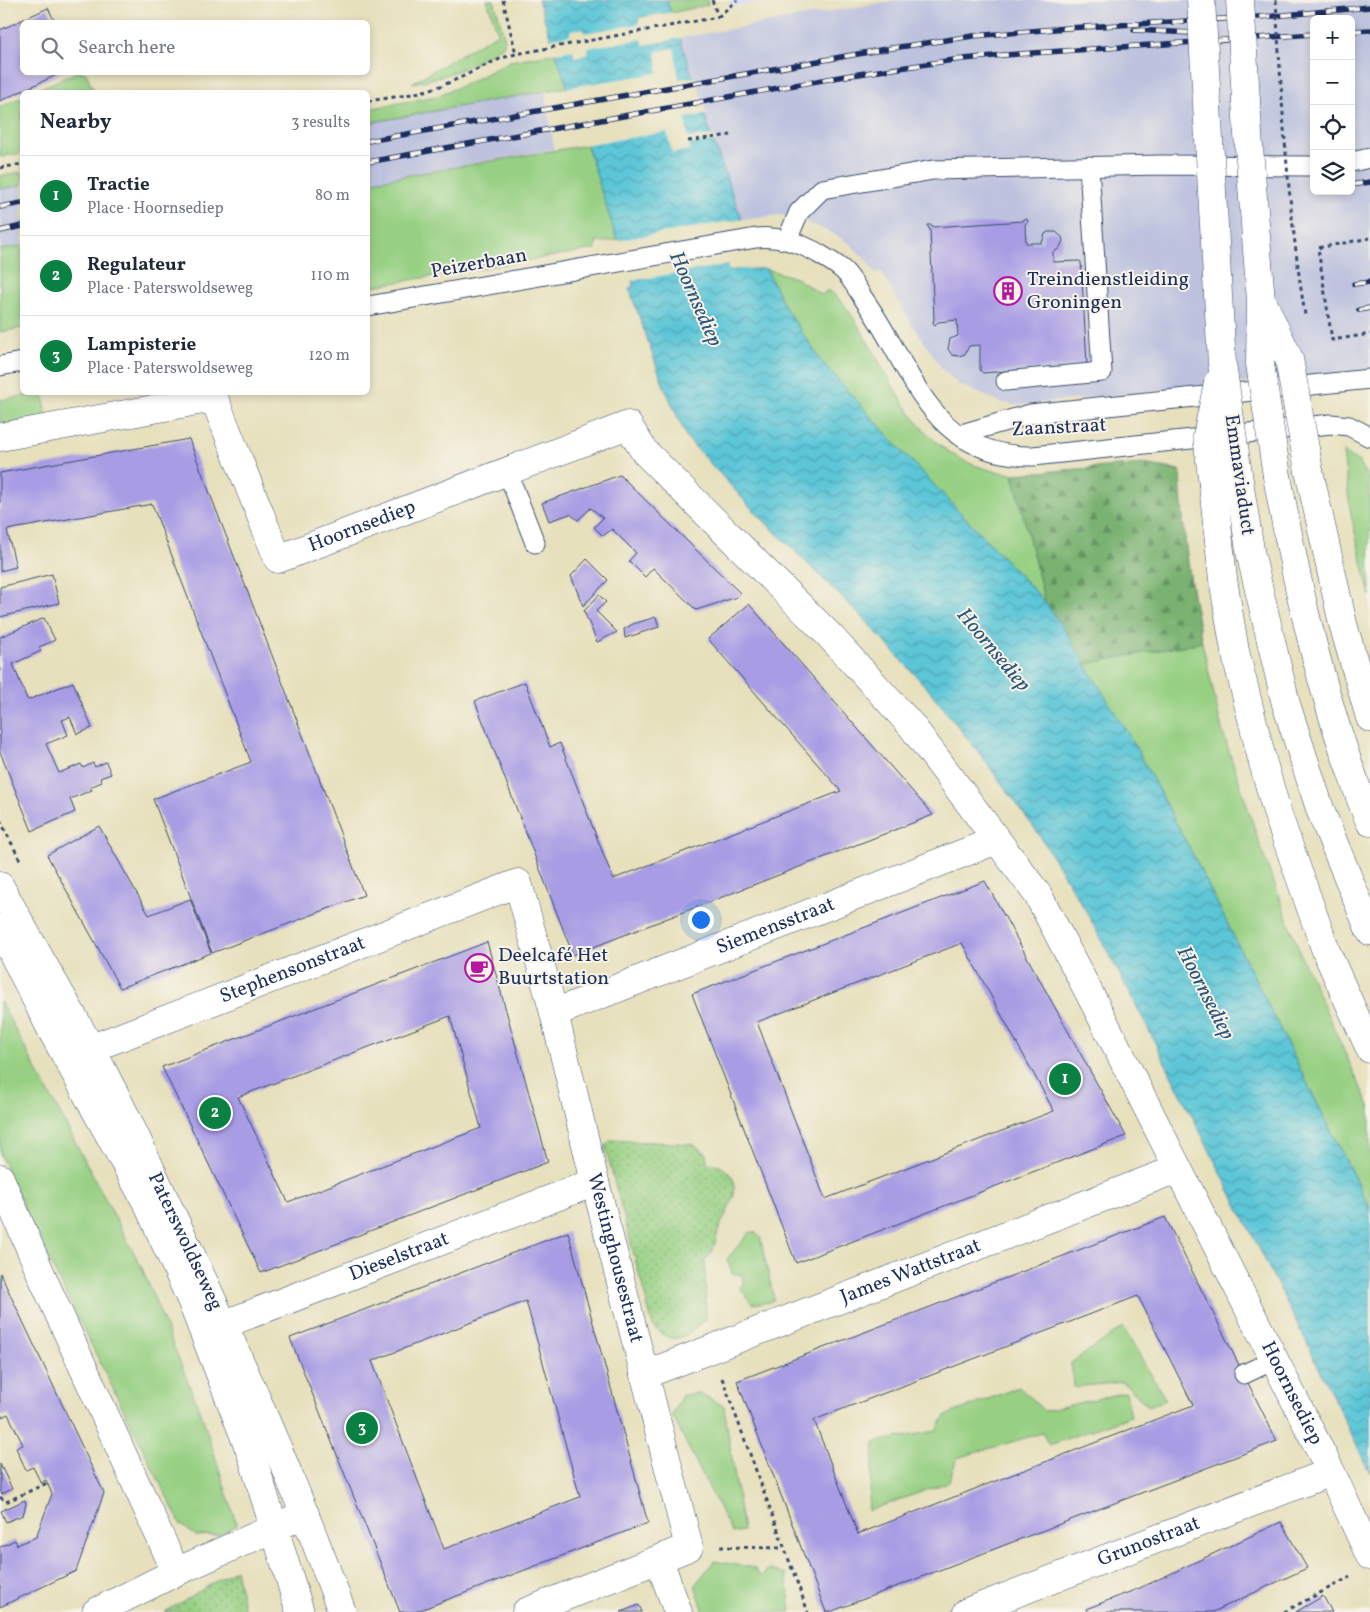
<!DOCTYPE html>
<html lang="en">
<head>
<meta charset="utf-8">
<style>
	:root { --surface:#fff; --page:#f2f2f3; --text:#1f2937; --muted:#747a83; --line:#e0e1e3; --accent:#0b8043 }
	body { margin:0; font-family:Vollkorn,serif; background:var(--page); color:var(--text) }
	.controls { position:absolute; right:15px; top:15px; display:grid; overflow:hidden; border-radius:8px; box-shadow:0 2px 8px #0003 }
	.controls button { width:45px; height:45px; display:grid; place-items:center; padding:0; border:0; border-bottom:1px solid var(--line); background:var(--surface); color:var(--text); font:25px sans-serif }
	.you { position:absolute; left:700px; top:919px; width:18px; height:18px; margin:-12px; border:4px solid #fff; border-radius:50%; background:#1a73e8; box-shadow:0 0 0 8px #1a73e833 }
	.badge { display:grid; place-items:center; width:32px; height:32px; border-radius:50%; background:var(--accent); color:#fff; font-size:16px; font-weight:700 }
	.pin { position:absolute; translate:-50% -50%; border:2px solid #fff; box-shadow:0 1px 5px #0006 }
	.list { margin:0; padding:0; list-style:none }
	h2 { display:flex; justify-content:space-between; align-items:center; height:65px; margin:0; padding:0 20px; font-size:21px }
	h2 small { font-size:16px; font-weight:400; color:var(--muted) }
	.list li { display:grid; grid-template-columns:32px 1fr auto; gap:15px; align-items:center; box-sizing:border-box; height:80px; padding:0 20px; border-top:1px solid var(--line) }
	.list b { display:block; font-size:19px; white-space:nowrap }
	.list p { margin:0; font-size:16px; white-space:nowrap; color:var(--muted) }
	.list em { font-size:16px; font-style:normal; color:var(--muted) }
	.icon { flex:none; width:28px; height:28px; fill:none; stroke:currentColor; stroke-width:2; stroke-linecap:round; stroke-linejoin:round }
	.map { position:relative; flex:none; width:1370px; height:1612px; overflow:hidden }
	.search { position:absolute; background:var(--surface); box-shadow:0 2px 8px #0003; left:20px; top:20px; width:350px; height:55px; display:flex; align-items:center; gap:12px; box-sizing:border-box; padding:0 18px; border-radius:8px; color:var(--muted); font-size:19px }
	.panel { position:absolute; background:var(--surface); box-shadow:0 2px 8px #0003; left:20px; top:90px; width:350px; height:305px; border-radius:8px }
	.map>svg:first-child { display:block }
</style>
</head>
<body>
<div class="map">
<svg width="1370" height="1612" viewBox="0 0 1370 1612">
	<defs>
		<pattern id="forest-firs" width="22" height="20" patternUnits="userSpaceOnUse" patternTransform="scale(1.25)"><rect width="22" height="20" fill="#79b271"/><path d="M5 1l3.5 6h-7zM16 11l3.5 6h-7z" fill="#629160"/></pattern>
		<pattern id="park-dots" width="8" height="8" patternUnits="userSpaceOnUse" patternTransform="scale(1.25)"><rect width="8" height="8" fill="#97d083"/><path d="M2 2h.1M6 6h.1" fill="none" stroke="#7aa96e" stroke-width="1.8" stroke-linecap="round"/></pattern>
		<pattern id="water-waves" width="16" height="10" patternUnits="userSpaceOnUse" patternTransform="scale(1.25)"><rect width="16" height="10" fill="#5cc6d7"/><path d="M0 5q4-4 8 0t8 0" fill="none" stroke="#4ba1b2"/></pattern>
	</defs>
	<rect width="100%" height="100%" fill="#f7f3e8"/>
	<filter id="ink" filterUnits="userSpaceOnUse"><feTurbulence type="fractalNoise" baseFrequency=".02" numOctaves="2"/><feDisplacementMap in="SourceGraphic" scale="10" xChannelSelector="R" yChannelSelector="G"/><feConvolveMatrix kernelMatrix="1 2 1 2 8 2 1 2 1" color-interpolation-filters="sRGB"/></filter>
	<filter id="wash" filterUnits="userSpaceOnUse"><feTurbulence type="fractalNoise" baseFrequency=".0096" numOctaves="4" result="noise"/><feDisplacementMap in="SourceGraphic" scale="20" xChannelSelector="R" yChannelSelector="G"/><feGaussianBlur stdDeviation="1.12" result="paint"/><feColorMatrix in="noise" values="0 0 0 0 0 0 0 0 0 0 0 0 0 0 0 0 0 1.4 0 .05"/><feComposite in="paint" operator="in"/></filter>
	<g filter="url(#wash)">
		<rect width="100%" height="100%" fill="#e6e0bc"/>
		<polygon fill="#d5d8f9" points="729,0 774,0 732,7"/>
		<g fill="#bdc3de" fill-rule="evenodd">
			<path d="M897 0H1370V370L1019 405 1002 403 958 384 942 369 902 308 881 271 876 273 864 258 850 244 834 234 798 218 779 215 742 220 713 141 680 38ZM1314 19H1351V191H1314Z"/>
			<polygon points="545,91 554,149 368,182 368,123"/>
			<polygon points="22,185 22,246 0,250 0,189"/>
		</g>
		<g fill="#97d083" stroke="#598070">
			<path d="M487 0H494L505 40 503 46C476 65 445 78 412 83L498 33Z"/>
			<polygon points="667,0 707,0 708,5 671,13"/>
			<polygon points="556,53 568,87 368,123 368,109 436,96 464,85 510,61"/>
			<polygon points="77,72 86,73 94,92 32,92"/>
			<polygon points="22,97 22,153 0,157 0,107"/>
			<polygon points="587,145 617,240 595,243 596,249 368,287 368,182"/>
			<polygon points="22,172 22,185 0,189 0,176"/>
			<polygon points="22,246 22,328 0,332 0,250"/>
			<path d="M766 269 796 278 822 295 828 290C845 301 855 320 865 337 904 403 927 465 1013 474L1045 602 900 449 821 361 786 309Z"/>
			<polygon points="43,393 47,418 0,425 0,400"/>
			<polygon points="1343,452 1359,462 1369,479 1370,596 1351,515"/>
			<polygon points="1202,642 1222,730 1263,854 1302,958 1370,1108 1370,1209 1193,855 1134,744 1085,664"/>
			<polygon points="0,1001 142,1268 203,1419 237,1525 220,1535 196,1536 181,1525 34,1230 0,1154"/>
			<polygon points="750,1232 756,1233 760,1237 774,1299 770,1302 752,1304 740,1288 743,1284 742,1275 732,1273 727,1259"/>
			<polygon points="1123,1327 1166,1400 1148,1406 1123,1382 1074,1387 1071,1363"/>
			<polygon points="1019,1387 1044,1411 1126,1392 1131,1416 1049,1445 1042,1433 957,1458 949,1482 868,1511 875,1442 936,1431 945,1416"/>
			<polygon points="699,1393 724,1406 743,1531 732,1533 672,1415 682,1395"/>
			<polygon points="714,1561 754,1568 761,1577 768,1569 786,1575 791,1612 704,1612 695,1585"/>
		</g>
		<path fill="url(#forest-firs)" stroke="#4a7068" d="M1143 464 1180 470C1182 528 1190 585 1202 642L1085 664 1045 602 1013 474Z"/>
		<g fill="url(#park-dots)" stroke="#598070">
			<path d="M611 1140 692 1144 706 1153 707 1163C717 1163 720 1165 727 1171 746 1187 725 1212 719 1229 715 1241 715 1251 705 1260L706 1319C685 1336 675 1349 653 1326L605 1146Z"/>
			<polygon points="236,1569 245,1612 165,1612"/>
		</g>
		<path fill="url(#water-waves)" stroke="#3c7a9a" fill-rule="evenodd" d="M538 0H667L671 13 639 18 643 44 680 38 713 141 742 220 722 224 728 270 748 268 766 269 786 309 821 361 900 449 1045 602 1066 632 1134 744 1193 855 1370 1209V1473L1307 1343 1137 1007 1087 913 1038 833 980 754 928 689 864 619 754 511 687 438 663 384 629 288 633 287 626 239 617 240 587 145ZM583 28 587 55 574 57 570 31ZM673 48 689 150 672 152 657 51Z"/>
		<g fill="#e6e0bc" fill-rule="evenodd">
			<path d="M673 12 671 15 642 20 645 42 679 36 682 38 643 45 642 39 587 48V55L574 57 573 50 553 53 548 39 570 35V30L583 28 584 33 639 24V18ZM581 31 585 53 576 54 572 33Z"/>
			<path d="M674 48 679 79 695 77 707 114 685 118 688 138 713 135 716 141 689 144 690 150 672 153 667 132 584 145 565 88 658 73 656 51ZM672 51 687 148 674 150 661 73 659 53Z"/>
			<polygon points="744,219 742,222 725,225 730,267 757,265 760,265 761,268 728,270 727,265 629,281 624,241 616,243 614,241"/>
		</g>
		<g id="blocks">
			<g fill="#a89ce4" fill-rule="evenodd">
				<polygon points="48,8 55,22 22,22 22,72 63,72 0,101 0,30"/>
				<polygon points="1024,219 1027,219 1028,222 1025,224 1026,243 1042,243 1045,234 1048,232 1056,232 1062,237 1063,241 1059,249 1053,252 1053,262 1079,261 1081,262 1087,364 983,373 980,370 980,345 969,346 965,354 959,356 952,355 948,349 950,339 958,336 957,320 938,322 935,325 933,323 934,319 930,230 927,225 932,225 933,227 1023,221"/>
				<polygon points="189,439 364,895 212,953 153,799 251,762 152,504 7,530 16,567 0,571 0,473"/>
				<polygon points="620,475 740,593 737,597 696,610 653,568 645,577 629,561 636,553 612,529 603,536 594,527 603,518 591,508 578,520 570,514 549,521 542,503"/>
				<polygon points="587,559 608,580 583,606 571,576"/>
				<polygon points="52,574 59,603 0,617 0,587"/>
				<polygon points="599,595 606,602 596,611 617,632 597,642 584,611"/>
				<polygon points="749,604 933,815 573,955 475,701 525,682 550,747 560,743 613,879 841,791 708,639"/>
				<polygon points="656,617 659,627 625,638 624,629 633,624"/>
				<polygon points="44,618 55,640 39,647 41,651 13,664 27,699 28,700 73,682 92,728 77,734 70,717 62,720 68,735 46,744 59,773 81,764 83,768 93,763 95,767 106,762 111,774 100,778 102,782 90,787 92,790 70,799 75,812 32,831 0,752 0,637"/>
				<polygon points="99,826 149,915 190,899 211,953 120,988 47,855"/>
				<path d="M985 881 1126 1136 796 1263 692 994ZM962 943 1054 1111 825 1199 757 1022Z"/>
				<path d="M487 942 548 1162 261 1273 162 1067ZM450 1016 481 1128 288 1202 238 1097Z"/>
				<path d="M1165 1217 1277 1441 929 1574 830 1612H826L737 1381ZM1138 1296 1193 1405 858 1534 814 1420Z"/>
				<path d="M568 1232 648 1523 415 1612H400L290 1338ZM526 1301 580 1497 444 1549 372 1361Z"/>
				<polygon points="0,1273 104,1493 76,1571 0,1607 0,1547 15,1540 17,1545 36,1537 52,1494 46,1480 41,1483 33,1467 26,1470 16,1448 23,1445 8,1414 2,1417 0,1413"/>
				<polygon points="0,1464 12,1489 2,1494 0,1490"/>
				<polygon points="25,1500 26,1504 23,1515 6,1522 1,1511"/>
				<polygon points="1281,1522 1307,1568 1213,1612 1087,1612 1086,1609 1140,1588"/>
				<polygon points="1323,1596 1332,1612 1296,1612 1318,1599"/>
				<polygon points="639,1605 642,1612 621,1612"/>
			</g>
		</g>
	</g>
	<g filter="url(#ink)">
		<use href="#blocks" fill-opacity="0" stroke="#394a6c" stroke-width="1"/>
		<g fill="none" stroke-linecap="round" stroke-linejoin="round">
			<defs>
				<g id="lane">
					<polyline points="1351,162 1370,158"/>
					<polyline points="787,240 799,212 822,189 933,170 1161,165 1314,166"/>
					<path d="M368 306 756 238C776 236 797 242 814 251 824 257 835 263 843 270 851 277 857 289 863 298 914 368 928 457 1033 456L1331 424 1349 426 1370 437"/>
					<polyline points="0,366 22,362"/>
					<polyline points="1006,381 1102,372 1089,166"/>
					<polyline points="958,435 1030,414 1370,379"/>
					<polyline points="507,471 535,543"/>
					<polyline points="1244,1374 1274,1360"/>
				</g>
				<g id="street">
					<path id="s1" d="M0 437 214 398 278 559 628 425 644 451 828 634 911 725 1038 895 1096 1006 1331 1472 1370 1556"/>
					<path id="s2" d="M554 1013 997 840"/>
					<path id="s3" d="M69 1057 518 883 554 1013 595 1182 689 1547 526 1612"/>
					<polyline points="0,1178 44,1281 176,1572"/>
					<path id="s4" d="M204 1332 595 1182"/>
					<path id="s5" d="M644 1375 1177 1169"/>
					<polyline points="659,1560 678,1612"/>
					<polyline points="96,1612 176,1572 305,1514"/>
					<path id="s6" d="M967 1612 1331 1472"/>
				</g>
				<g id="secondary">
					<polyline points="1309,471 1343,624 1370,718"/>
					<path d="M1277 476C1294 570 1314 663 1345 754 1353 776 1360 800 1370 822"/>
					<polyline points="1239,481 1251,556 1286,704 1321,812 1370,931"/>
					<polyline points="1213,485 1223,579 1235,651 1263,763 1278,815 1326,951 1370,1049"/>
					<path id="s7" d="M0 886C35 953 75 1016 109 1083 130 1123 148 1164 167 1204 231 1337 291 1472 342 1612"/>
					<polyline points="0,928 52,1031 148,1205 191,1300 252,1456 300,1612"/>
				</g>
			</defs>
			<use href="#lane" stroke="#394a6c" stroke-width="21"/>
			<use href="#street" stroke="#394a6c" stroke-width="29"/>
			<use href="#secondary" stroke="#394a6c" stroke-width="29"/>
			<g stroke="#394a6c" stroke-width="3" stroke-dasharray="4 4" stroke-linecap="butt">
				<polyline points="503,0 516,54"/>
				<polyline points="712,0 718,17"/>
				<polyline points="718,17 737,0"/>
				<path d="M368 101C394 97 422 94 448 83 471 74 491 60 516 54L718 17"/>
				<polyline points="688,141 731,135"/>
				<polyline points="0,168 22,164"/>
				<polyline points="1370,238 1318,248 1332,340 1370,334"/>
				<polyline points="0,820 21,862"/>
				<polyline points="722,1378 808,1612"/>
				<polyline points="0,1497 6,1502 47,1483"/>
				<polyline points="720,1547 784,1548"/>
				<polyline points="1284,1612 1350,1577"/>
			</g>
			<use href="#lane" stroke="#fff" stroke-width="19"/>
			<use href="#street" stroke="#fff" stroke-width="28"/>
			<use href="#secondary" stroke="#fff" stroke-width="28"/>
			<defs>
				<g id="rail">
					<polyline points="1134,30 1211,34"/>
					<polyline points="1351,31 1370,30"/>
					<polyline points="368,141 886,49 973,36 1067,28 1274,16 1370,7"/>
					<polyline points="368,162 845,76 954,60 1004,55 1314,34"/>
					<polyline points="1351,185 1370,182"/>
					<polyline points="0,207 22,203"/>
					<polyline points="0,231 22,226"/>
					<polyline points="1354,284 1370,282"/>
					<polyline points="1359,310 1370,308"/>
				</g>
			</defs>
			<use href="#rail" stroke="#1b2f5e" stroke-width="5.5"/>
			<use href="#rail" stroke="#f7f3e8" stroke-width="4" stroke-dasharray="11" stroke-linecap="butt"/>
			<defs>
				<g id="secondary-bridge">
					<polyline points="1201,0 1222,364 1239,481"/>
					<polyline points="1240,0 1248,134 1261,301 1260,364 1277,476"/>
					<polyline points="1264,305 1289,359 1309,471"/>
					<polyline points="1213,485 1207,436 1218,383"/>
				</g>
			</defs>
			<use href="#secondary-bridge" stroke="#394a6c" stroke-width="29" stroke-linecap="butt"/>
			<path stroke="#394a6c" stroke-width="3" stroke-dasharray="4 4" stroke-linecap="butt" d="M1276 0C1282 107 1288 209 1305 315"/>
			<use href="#secondary-bridge" stroke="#fff" stroke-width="28"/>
		</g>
	</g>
	<defs>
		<symbol id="building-ring" viewBox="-11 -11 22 22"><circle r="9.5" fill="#f7f3e8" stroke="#b5179e" stroke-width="1.5"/><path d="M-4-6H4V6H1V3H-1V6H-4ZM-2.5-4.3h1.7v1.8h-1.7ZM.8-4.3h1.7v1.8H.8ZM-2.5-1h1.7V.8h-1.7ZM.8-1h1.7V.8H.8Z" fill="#b5179e"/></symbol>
		<symbol id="cafe-ring" viewBox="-11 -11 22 22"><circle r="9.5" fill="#f7f3e8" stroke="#b5179e" stroke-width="1.5"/><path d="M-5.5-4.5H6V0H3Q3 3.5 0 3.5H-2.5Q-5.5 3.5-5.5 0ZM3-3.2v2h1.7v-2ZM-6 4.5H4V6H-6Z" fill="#b5179e"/></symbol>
	</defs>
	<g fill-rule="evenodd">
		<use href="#building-ring" x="992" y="275" width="32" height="32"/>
		<use href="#cafe-ring" x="463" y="952" width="32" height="32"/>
	</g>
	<g text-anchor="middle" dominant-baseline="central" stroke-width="4" stroke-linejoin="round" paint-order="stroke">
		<g font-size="20" fill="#1b2f5e" stroke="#f7f3e8">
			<text transform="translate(479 264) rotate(-10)">Peizerbaan</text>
			<text transform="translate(1059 428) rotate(-3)">Zaanstraat</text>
			<text transform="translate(1239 475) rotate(82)">Emmaviaduct</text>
			<text stroke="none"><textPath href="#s1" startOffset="481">Hoornsediep</textPath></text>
			<text stroke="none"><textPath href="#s2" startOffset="238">Siemensstraat</textPath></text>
			<text stroke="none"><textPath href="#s3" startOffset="240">Stephensonstraat</textPath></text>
			<text stroke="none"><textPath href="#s7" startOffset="401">Paterswoldseweg</textPath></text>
			<text stroke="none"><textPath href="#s4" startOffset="209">Dieselstraat</textPath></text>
			<text stroke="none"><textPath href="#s3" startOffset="869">Westinghousestraat</textPath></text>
			<text stroke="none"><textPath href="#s5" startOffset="286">James Wattstraat</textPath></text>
			<text stroke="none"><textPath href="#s1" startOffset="1950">Hoornsediep</textPath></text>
			<text stroke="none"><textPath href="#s6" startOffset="195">Grunostraat</textPath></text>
		</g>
		<g font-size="20" fill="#1b2f5e" stroke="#f7f3e8" text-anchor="start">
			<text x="1027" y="280">Treindienstleiding<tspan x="1027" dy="23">Groningen</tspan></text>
			<text x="498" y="956">Deelcafé Het<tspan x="498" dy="23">Buurtstation</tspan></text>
		</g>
		<g font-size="21" font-style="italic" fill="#2b557c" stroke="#f7f3e8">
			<text transform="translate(695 299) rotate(66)">Hoornsediep</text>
			<text transform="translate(993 650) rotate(50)">Hoornsediep</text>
			<text transform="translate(1205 993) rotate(63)">Hoornsediep</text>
		</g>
	</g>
</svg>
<div class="controls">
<button>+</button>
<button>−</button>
<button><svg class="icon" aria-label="locate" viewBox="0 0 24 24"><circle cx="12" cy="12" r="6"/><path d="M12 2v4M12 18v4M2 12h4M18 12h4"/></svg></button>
<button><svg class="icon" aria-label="layers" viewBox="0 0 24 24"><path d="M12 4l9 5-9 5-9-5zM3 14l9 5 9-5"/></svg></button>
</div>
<div class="you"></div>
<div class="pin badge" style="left:1065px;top:1079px">1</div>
<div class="pin badge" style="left:215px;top:1113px">2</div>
<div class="pin badge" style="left:362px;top:1428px">3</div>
<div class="search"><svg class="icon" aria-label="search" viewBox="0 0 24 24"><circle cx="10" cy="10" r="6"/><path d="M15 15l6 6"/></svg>Search here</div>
<section class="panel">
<h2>Nearby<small>3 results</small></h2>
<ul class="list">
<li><span class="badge">1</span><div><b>Tractie</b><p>Place · Hoornsediep</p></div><em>80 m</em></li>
<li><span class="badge">2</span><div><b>Regulateur</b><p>Place · Paterswoldseweg</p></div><em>110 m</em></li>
<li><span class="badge">3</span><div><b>Lampisterie</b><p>Place · Paterswoldseweg</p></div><em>120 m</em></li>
</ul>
</section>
</div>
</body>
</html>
